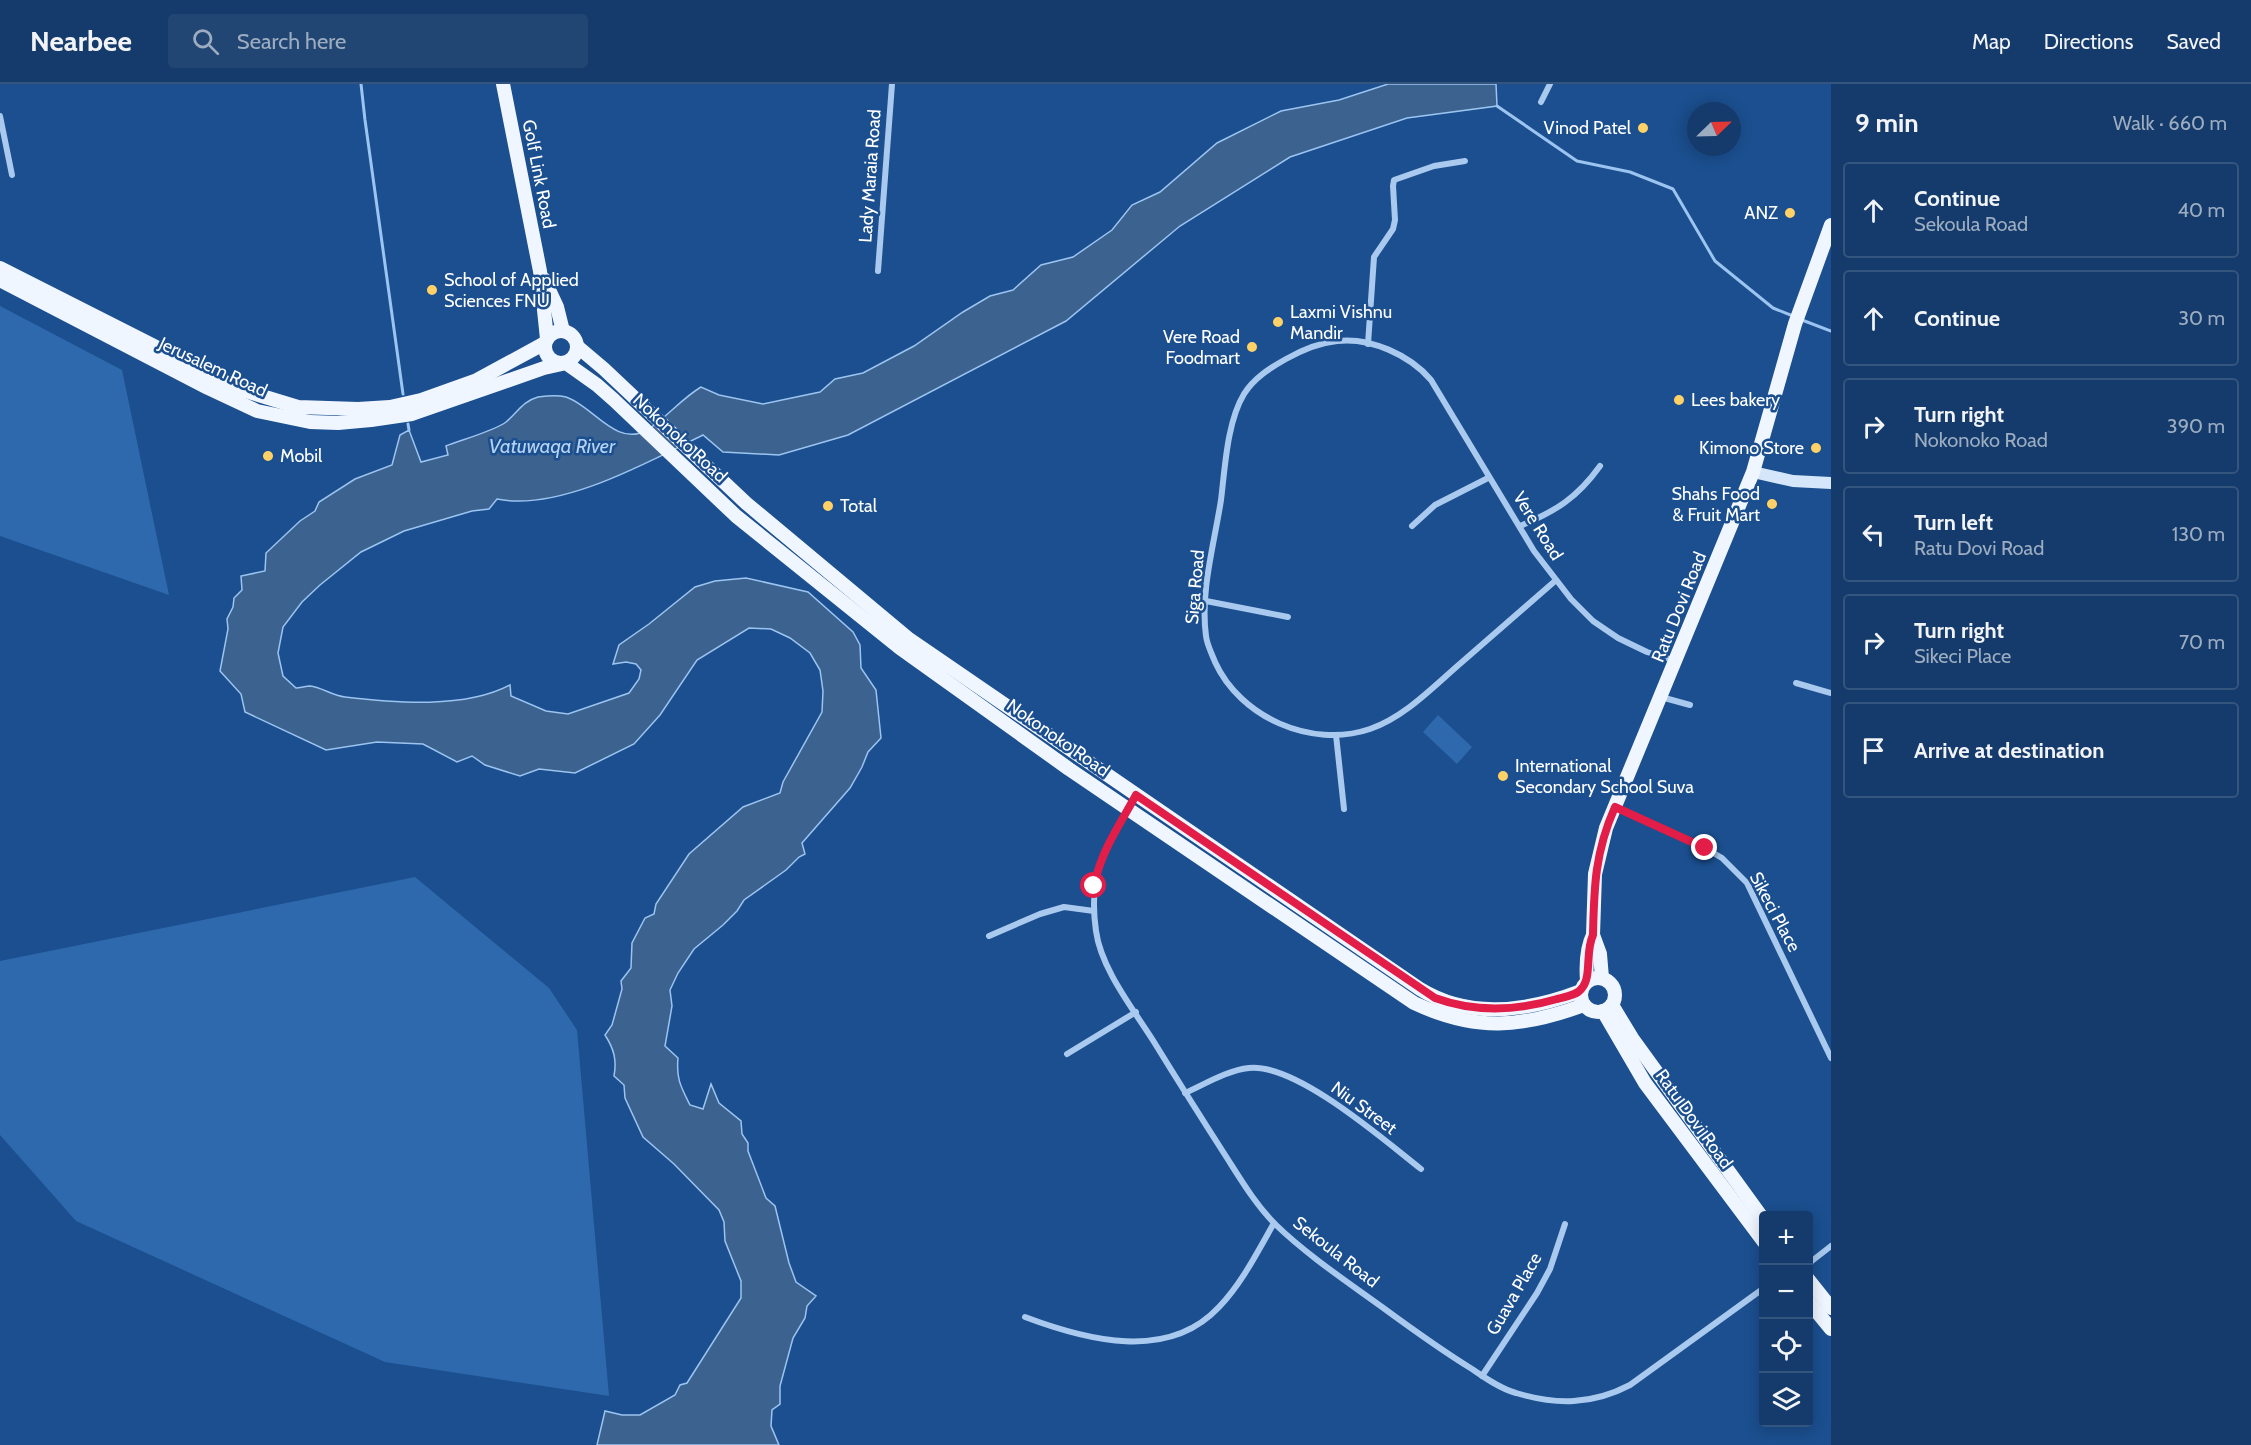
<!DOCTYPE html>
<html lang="en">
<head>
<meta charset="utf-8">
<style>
	:root { --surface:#143b6b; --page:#214673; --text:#f1f3f6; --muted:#9dadc1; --line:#33557e }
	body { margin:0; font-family:Cabin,sans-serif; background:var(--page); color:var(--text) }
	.controls { position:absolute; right:18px; bottom:18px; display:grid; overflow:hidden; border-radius:6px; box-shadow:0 3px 15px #0003 }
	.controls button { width:54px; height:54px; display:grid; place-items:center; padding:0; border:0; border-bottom:2px solid var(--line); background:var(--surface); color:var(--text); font:30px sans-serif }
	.compass { position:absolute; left:1687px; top:18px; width:54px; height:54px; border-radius:50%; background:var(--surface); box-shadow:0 3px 15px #0003; rotate:67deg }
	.stop { position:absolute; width:18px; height:18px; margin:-14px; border:4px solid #e11d48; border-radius:50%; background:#fff }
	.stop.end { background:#e11d48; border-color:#fff; box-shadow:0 2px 6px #0008 }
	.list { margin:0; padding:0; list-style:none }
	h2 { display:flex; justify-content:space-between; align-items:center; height:78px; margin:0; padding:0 24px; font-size:26px }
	h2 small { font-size:20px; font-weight:400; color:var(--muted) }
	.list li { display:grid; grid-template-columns:39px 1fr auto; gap:18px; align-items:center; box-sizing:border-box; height:96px; margin:0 12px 12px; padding:0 12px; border:2px solid var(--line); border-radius:6px }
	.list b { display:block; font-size:22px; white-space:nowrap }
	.list p { margin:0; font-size:20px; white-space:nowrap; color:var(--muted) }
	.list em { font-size:20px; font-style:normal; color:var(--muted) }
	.icon { flex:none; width:33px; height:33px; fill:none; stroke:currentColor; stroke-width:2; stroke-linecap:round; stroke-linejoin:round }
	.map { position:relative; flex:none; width:1831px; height:1361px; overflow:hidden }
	header { display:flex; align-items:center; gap:36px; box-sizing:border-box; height:84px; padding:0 30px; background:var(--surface); border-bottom:2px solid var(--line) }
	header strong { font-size:28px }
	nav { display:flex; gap:33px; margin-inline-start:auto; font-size:21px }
	.search { width:420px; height:54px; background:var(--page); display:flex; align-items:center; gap:15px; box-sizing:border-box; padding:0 21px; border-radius:6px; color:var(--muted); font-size:22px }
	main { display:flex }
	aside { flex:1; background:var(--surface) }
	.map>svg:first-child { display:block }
</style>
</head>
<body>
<header>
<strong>Nearbee</strong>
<div class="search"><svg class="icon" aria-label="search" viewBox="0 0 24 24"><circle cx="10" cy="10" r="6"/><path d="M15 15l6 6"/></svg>Search here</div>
<nav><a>Map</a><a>Directions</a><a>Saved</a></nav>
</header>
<main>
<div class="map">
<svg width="1831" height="1361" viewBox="0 0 1831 1361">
	<rect width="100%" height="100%" fill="#1b4f8f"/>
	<g fill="#2e69ad">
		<polygon points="0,222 122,286 169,511 0,452"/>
		<polygon points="1438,631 1472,663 1457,680 1423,648"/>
		<polygon points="415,793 549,904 577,946 609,1312 385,1278 76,1137 0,1051 0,877"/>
	</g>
	<path fill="#3c6290" stroke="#9cc4f0" stroke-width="1.5" d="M1388 0H1496L1497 22 1407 34 1290 73 1180 142 1066 237 848 351 779 371 723 368 703 351C648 378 559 428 497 415L489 425 472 427 404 447 361 468 320 501 302 518 283 543 278 569 283 592 296 604C300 604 306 602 310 602 321 603 333 612 345 613 395 619 465 625 510 601L511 612 546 627 568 630 629 609 639 595 641 586 636 580 626 578 613 580 619 561 649 540 695 503 715 497 746 494 808 508 853 548 860 561 861 584 876 606 881 654 868 668 862 683 850 704 802 759 805 770 799 773 786 786 744 816 737 827 723 841 694 865 678 889 670 906 672 922 665 962 678 974C676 995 681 1003 690 1021L703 1025 711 1000 719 1019 741 1037 742 1050 748 1059V1067L766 1114 775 1122 789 1179 796 1198 816 1212 807 1222 805 1234 793 1254 780 1302V1320L772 1326 771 1342 779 1361H597L605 1327 622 1331H640L675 1311 680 1301 687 1299 741 1214V1197L725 1157 724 1138 719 1126 674 1080 643 1053 625 1014 624 1001 614 992C617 976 614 965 605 951L612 941 622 905 621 897 631 884 632 859 645 834 654 830 656 820 689 770 743 723 780 709 783 698 822 628 823 607 820 586 810 569 790 554 771 545 749 544 697 576 660 631 634 660 575 689 539 685 520 692 485 681 472 672 457 678 423 660 377 658 326 666 245 628 241 610 220 587 228 545 227 535 233 523 234 514 242 506 241 492 265 487 266 469 300 437 315 427 319 418 355 395 392 381 400 351 409 346 421 378 448 371 446 362C461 356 494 347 506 338 517 329 523 317 538 313 545 312 559 311 566 313 592 321 616 364 647 346 665 335 681 315 701 303L719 311 763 320 820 308 835 295 863 289 914 262 963 228 990 212 1013 206 1041 181 1073 173 1112 146 1132 121 1160 108 1217 59 1281 27 1339 16Z"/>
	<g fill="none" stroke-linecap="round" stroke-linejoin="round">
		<g stroke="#9cc4f0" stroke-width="3">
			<polyline points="361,0 365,36 403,310"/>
			<polyline points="1497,22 1577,77 1630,88 1673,105 1715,177 1773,224 1793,232"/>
			<polyline points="1802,236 1831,247"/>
			<polyline points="408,340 409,346"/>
		</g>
		<g stroke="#a9c9ee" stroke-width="6">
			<polyline points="1541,18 1550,0"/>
			<polyline points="0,32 12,91"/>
			<polyline points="878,187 892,0"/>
			<polyline points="1368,260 1374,173 1393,145 1395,136 1393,102 1394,96 1434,82 1465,77"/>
			<polyline points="1412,442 1435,421 1488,394"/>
			<path d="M1520 442C1556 427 1577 414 1600 382"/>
			<path d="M1555 497C1524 524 1493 551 1462 578 1434 602 1405 633 1370 645 1311 665 1240 633 1215 578 1212 570 1207 561 1206 552 1200 508 1214 461 1221 416 1225 384 1227 338 1244 310 1254 294 1270 284 1286 275 1302 266 1318 259 1337 257 1370 253 1410 271 1431 296L1534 467 1571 515 1593 537 1618 554 1647 568 1676 577"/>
			<polyline points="1206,517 1288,533"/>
			<polyline points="1796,599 1831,609"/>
			<polyline points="1661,613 1690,621"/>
			<polyline points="1336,651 1344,725"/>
			<path d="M1136 711C1108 761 1087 785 1096 847 1101 885 1134 926 1154 958 1178 997 1202 1035 1227 1074 1241 1096 1256 1121 1275 1140 1307 1171 1346 1197 1382 1223 1412 1245 1441 1266 1472 1285 1485 1294 1501 1305 1516 1309 1556 1321 1592 1321 1630 1301L1764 1204"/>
			<polyline points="1615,723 1705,764 1722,774 1747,799 1831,974"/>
			<polyline points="989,852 1040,830 1064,823 1094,827"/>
			<polyline points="1067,970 1136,928"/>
			<path d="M1185 1009C1205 1000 1228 986 1249 984 1296 979 1384 1056 1421 1085"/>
			<polyline points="1808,1180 1831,1162"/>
			<path d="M1025 1233C1086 1256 1168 1278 1219 1223 1242 1199 1258 1167 1274 1139"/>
			<polyline points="1482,1292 1537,1209 1550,1185 1565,1140"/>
		</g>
		<polyline stroke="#d6e6fa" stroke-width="12" points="1753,388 1793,397 1831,399"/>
		<g stroke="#f0f6ff" stroke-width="14">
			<polyline points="503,0 540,187 547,255"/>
			<polyline points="0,184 239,305 298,323 358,325 390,323 421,316 477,296 545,259"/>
			<polyline points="544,195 557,223 563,247"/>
			<polyline points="0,196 208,304 257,327 310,338 338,339 371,336 412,330 544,284 562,280"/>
			<circle cx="561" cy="263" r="16"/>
			<path d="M578 263 604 285 746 419 909 555 1420 905C1470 936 1529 927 1581 907"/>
			<path d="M566 279 597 301 614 316 736 432 900 564 1069 685 1414 919C1476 948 1521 944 1584 921"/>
			<polyline points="1593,851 1600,870 1602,894"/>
			<circle cx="1598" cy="911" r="17"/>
			<path d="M1587 897C1586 883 1586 865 1593 851L1595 790 1606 744 1753 388 1795 240 1831 141"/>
			<polyline points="1612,921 1632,954 1764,1136"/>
			<polyline points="1603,927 1645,999 1764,1158"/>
			<polyline points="1808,1195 1831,1224"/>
			<polyline points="1808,1217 1831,1245"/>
		</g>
	</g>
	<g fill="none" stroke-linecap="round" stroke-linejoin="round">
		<path stroke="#e11d48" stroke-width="8" d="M1094 802C1101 767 1119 742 1136 711L1435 914C1476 929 1516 927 1557 915 1565 913 1578 911 1582 904 1592 892 1585 868 1593 851 1594 803 1595 768 1615 723L1705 764"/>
	</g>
	<g fill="#ffd166" stroke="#1b4f8f" stroke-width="2">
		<circle cx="1643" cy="44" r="6"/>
		<circle cx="1790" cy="129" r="6"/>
		<circle cx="432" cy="206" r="6"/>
		<circle cx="1278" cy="238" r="6"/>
		<circle cx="1252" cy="263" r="6"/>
		<circle cx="1679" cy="316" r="6"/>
		<circle cx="1816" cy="364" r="6"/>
		<circle cx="268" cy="372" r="6"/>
		<circle cx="1772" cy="420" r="6"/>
		<circle cx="828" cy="422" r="6"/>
		<circle cx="1503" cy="692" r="6"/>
	</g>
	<g text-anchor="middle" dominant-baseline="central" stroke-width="5" stroke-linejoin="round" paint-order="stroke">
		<g font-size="18" fill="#fff" stroke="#1b4f8f" text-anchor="start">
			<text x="1631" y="44" text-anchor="end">Vinod Patel</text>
			<text x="1778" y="129" text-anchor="end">ANZ</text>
			<text x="444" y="196">School of Applied<tspan x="444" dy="21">Sciences FNU</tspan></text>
			<text x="1290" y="228">Laxmi Vishnu<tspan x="1290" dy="21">Mandir</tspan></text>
			<text x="1240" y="253" text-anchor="end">Vere Road<tspan x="1240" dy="21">Foodmart</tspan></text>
			<text x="1691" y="316">Lees bakery</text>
			<text x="1804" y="364" text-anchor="end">Kimono Store</text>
			<text x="280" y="372">Mobil</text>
			<text x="1760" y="410" text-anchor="end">Shahs Food<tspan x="1760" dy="21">&amp; Fruit Mart</tspan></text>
			<text x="840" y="422">Total</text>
			<text x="1515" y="682">International<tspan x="1515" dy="21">Secondary School Suva</tspan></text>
		</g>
		<g font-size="18" fill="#fff" stroke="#1b4f8f">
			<text transform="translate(539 90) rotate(79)">Golf Link Road</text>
			<text transform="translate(870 92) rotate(-86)">Lady Maraia Road</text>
			<text transform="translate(213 283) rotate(25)">Jerusalem Road</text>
			<text transform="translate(680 354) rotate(43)">Nokonoko Road</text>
			<text transform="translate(1538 442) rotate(58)">Vere Road</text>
			<text transform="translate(1195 503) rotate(-85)">Siga Road</text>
			<text transform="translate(1679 523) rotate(-68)">Ratu Dovi Road</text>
			<text transform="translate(1058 654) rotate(35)">Nokonoko Road</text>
			<text transform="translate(1775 828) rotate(62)">Sikeci Place</text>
			<text transform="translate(1364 1024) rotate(36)">Niu Street</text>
			<text transform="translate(1694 1035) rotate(54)">Ratu Dovi Road</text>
			<text transform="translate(1336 1168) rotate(38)">Sekoula Road</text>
			<text transform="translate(1514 1210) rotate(-60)">Guava Place</text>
		</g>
		<g font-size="20" font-style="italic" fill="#b5d3f5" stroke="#1b4f8f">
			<text x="552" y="362">Vatuwaqa River</text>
		</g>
	</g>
</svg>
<div class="controls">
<button>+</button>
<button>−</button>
<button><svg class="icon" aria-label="locate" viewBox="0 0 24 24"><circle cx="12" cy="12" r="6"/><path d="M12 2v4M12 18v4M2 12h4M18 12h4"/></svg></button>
<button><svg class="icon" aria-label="layers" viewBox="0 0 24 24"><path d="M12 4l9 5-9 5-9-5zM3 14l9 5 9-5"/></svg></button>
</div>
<svg class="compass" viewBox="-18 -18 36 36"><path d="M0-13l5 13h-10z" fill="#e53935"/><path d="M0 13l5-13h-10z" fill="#9dadc1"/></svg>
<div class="stop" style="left:1094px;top:802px"></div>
<div class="stop end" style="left:1705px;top:764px"></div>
</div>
<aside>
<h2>9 min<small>Walk · 660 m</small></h2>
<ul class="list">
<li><svg class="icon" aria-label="ahead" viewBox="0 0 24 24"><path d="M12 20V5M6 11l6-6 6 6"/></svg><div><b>Continue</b><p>Sekoula Road</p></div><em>40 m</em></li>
<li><svg class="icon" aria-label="ahead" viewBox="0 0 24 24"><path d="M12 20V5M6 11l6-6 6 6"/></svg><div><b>Continue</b></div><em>30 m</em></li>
<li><svg class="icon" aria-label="right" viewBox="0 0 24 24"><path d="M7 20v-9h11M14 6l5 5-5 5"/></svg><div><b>Turn right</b><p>Nokonoko Road</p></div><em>390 m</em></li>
<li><svg class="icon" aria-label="left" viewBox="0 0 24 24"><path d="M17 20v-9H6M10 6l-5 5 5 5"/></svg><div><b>Turn left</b><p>Ratu Dovi Road</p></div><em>130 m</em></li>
<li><svg class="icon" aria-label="right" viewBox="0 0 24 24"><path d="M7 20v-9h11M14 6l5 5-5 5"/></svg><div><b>Turn right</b><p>Sikeci Place</p></div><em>70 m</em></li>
<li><svg class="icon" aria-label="arrive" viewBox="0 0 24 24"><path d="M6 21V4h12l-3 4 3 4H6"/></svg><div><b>Arrive at destination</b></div></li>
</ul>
</aside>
</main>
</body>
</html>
